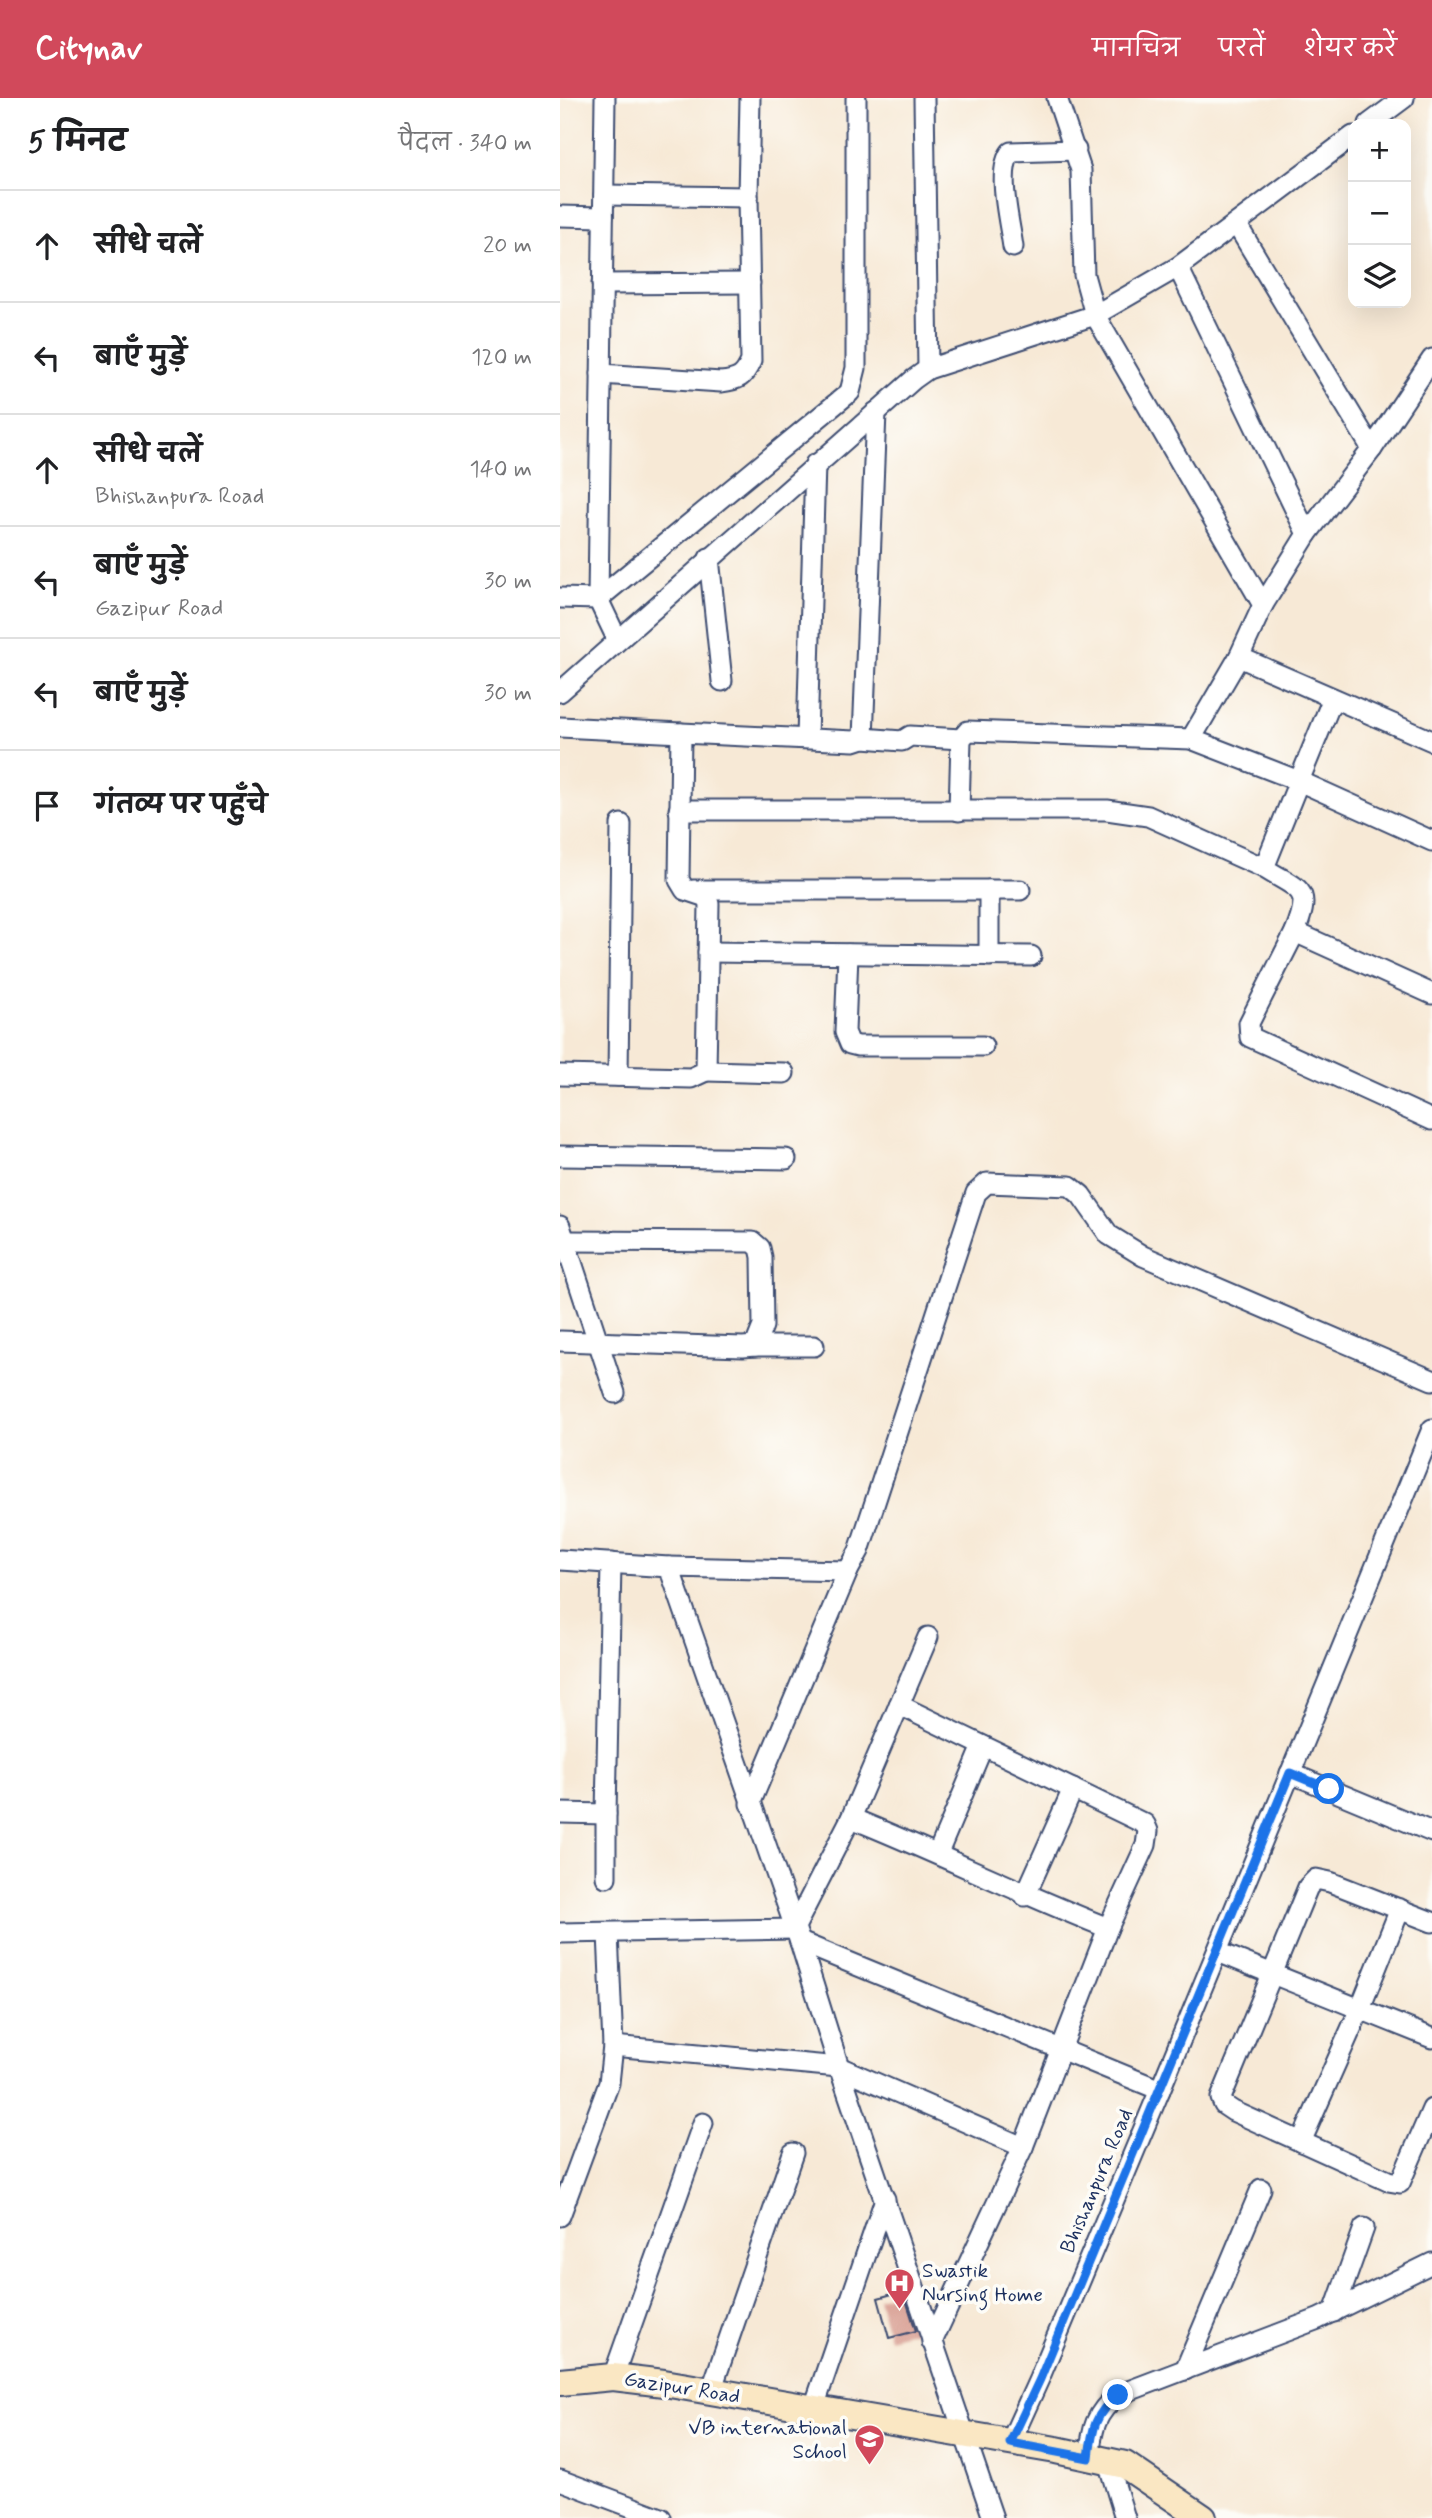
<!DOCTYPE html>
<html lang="hi">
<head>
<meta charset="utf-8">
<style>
	:root { --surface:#fff; --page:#f2f2f2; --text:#202124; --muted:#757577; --line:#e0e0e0; --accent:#d1495b }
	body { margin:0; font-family:Mynerve,"Playpen Sans Deva",sans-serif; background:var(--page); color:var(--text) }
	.controls { position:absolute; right:21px; top:21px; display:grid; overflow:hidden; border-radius:14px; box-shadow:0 7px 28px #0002 }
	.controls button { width:63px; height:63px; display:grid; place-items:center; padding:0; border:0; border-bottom:2px solid var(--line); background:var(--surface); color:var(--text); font:35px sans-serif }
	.stop { position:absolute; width:21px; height:21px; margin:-16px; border:5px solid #1a73e8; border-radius:50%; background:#fff }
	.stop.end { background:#1a73e8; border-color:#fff; box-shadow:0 2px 7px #0008 }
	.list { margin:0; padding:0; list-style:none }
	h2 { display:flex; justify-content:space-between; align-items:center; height:91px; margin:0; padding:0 28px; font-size:30px }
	h2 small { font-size:23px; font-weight:400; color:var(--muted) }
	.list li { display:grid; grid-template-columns:46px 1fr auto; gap:21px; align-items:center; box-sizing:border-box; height:112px; padding:0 28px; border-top:2px solid var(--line) }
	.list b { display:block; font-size:26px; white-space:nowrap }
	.list p { margin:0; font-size:23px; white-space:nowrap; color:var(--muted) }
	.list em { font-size:23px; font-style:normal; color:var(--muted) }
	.icon { flex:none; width:38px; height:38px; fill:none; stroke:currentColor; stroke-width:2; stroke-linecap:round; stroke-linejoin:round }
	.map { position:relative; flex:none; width:872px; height:2420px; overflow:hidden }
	header { display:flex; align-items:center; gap:42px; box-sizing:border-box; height:98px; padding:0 35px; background:var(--accent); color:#fff }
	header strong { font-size:33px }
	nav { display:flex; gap:38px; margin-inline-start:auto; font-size:24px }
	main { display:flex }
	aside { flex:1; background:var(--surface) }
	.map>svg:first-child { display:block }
</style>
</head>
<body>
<header>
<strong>Citynav</strong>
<nav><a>मानचित्र</a><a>परतें</a><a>शेयर करें</a></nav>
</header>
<main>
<aside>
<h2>5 मिनट<small>पैदल · 340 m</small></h2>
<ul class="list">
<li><svg class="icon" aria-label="ahead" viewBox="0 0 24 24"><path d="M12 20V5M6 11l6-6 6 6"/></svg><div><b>सीधे चलें</b></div><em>20 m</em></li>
<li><svg class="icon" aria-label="left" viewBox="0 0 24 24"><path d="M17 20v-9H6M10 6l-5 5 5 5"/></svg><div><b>बाएँ मुड़ें</b></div><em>120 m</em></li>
<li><svg class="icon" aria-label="ahead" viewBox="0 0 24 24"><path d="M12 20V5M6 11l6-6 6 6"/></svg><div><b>सीधे चलें</b><p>Bhishanpura Road</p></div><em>140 m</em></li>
<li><svg class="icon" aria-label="left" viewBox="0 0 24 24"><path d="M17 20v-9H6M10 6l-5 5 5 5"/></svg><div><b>बाएँ मुड़ें</b><p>Gazipur Road</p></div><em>30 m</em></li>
<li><svg class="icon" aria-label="left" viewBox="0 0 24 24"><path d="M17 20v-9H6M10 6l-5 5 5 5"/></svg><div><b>बाएँ मुड़ें</b></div><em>30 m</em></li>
<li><svg class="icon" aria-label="arrive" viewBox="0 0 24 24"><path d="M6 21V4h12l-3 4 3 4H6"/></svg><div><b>गंतव्य पर पहुँचे</b></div></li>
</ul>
</aside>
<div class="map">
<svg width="872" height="2420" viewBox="0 0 872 2420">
	<rect width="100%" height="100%" fill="#fdfcf7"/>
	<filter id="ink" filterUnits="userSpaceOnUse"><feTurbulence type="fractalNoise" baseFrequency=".0143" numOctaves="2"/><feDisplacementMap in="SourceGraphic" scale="14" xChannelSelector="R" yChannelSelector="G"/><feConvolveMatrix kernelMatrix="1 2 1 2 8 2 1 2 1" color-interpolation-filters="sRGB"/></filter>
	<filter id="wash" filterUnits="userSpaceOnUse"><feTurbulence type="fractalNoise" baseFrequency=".00686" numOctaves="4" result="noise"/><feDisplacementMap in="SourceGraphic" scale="28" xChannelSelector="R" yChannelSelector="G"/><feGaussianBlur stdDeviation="1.57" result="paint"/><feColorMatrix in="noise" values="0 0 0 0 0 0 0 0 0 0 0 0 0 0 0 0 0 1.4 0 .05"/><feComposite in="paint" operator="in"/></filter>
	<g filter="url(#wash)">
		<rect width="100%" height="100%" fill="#f7e9d6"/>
		<g id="blocks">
			<polygon fill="#d9a195" points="343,2193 356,2233 329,2240 318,2200"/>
		</g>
	</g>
	<g filter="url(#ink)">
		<use href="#blocks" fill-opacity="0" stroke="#3c4b70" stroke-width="2"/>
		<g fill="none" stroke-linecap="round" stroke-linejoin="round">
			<defs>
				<g id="street">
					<polyline points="45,0 38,501 57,541"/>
					<polyline points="364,0 368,271"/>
					<polyline points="497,0 521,72 524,177 535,217 703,507 679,559"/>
					<polyline points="809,26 844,0"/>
					<polyline points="44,97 188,99 190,0"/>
					<polyline points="0,118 43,119"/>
					<polyline points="677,127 812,351 747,436"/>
					<path d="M453 149C450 125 436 73 451 54L516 52"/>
					<polyline points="618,169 747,436 703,507"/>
					<polyline points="42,186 190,185"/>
					<path d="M41 276 161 284C179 282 184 279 191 263L188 99"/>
					<polyline points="812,351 872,261"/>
					<polyline points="149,460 162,583"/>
					<polyline points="0,500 38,501 290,294 296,270 296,0"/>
					<polyline points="0,594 354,281 368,271 535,217 618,169 793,38"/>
					<polyline points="773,600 739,683 631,641 679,559 872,643"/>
					<polyline points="0,629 121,635"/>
					<polyline points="247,640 255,366"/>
					<polyline points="303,640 316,314"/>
					<polyline points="119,712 547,712 588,718 704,770"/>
					<polyline points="399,713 401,641 408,633 631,641"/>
					<path d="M872 743 739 683 704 770C740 793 753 789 735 834L872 896"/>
					<polyline points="133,792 460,792"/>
					<polyline points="429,792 429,858"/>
					<polyline points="735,834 689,925 690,939 872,1022"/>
					<polyline points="148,854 471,858"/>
					<polyline points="288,856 285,934 290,946 298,948 423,948"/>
					<polyline points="146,973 224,975"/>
					<polyline points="0,977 131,980 146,973 149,806 146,799 125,792 119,782 121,635 294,643 303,640 342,643 350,638 401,641"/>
					<polyline points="58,978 61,726"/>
					<polyline points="0,1058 226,1061"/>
					<polyline points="0,1128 55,1295"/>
					<polyline points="0,1243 183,1249 195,1248 203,1228 202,1159 200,1150 193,1144 6,1143"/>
					<polyline points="195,1248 254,1248"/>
					<polyline points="0,1462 109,1469 240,1844 279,1969 433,2420"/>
					<polyline points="109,1469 288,1473 299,1453 416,1095 427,1085 510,1088 521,1097 549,1137 583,1158 872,1282"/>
					<polyline points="339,1607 585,1726 588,1733 586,1747 548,1830 463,2049 372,2244"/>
					<polyline points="730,1675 872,1734"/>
					<polyline points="190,1706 288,1473"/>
					<polyline points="0,1715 46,1716 51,1465"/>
					<polyline points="46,1716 46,1779"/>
					<path d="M291 1720C378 1755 461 1796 548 1830"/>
					<polyline points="378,1755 423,1648"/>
					<polyline points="465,1798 513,1691"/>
					<polyline points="872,1824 770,1784 756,1781 748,1789 661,2000 664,2007 673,2013 828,2083 840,2085 872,2011"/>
					<polyline points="0,1835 234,1831 291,1720 368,1539"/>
					<polyline points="240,1844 600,1992 872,1331"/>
					<polyline points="658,1854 872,1940"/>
					<polyline points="53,1948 279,1969 463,2049"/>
					<polyline points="741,2044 799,1913 840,1811"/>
					<polyline points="0,2118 49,1985 53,1948 48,1835"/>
					<polyline points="774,2214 804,2130"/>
					<polyline points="625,2272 701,2091"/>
					<polyline points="53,2279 143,2025"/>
					<polyline points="151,2293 233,2055"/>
					<polyline points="253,2312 325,2101"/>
					<polyline points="450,2345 479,2281 600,1992"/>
					<path d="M529 2360C532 2331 535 2315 558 2297L758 2221 872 2165"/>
					<polyline points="548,2364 565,2420"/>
					<polyline points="0,2382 101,2420"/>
				</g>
				<polyline id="secondary" points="0,2284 53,2279 104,2285 496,2352 565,2367 643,2420"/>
			</defs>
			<use href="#street" stroke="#3c4b70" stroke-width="23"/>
			<use href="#secondary" stroke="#3c4b70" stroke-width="30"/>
			<use href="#street" stroke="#fff" stroke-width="19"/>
			<use href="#secondary" stroke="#fae7c3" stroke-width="26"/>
		</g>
	</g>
	<g fill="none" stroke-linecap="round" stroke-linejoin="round" filter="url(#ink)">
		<path stroke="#1a73e8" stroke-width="9" d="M558 2297C535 2315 532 2331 529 2360L450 2345 480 2281 730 1675 769 1691"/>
	</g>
	<defs>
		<symbol id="hospital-pin" viewBox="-11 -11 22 30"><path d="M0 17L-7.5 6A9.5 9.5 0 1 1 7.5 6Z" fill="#d1495b" stroke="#fdfcf7"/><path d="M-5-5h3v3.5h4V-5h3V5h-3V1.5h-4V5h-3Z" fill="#fff"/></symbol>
		<symbol id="school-pin" viewBox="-11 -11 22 30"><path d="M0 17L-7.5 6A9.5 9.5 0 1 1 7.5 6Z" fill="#d1495b" stroke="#fdfcf7"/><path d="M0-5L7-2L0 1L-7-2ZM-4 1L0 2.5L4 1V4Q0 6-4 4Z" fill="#fff"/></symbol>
	</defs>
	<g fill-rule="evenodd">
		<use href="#hospital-pin" x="322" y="2168" width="35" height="47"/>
		<use href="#school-pin" x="292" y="2324" width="35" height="47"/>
	</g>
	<g text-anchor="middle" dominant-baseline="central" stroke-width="7" stroke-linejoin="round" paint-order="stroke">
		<g font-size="21" fill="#1b2f5e" stroke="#fdfcf7">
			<text transform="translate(537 2083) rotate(-67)">Bhishanpura Road</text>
			<text transform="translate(122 2290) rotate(9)">Gazipur Road</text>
		</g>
		<g font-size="21" fill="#1b2f5e" stroke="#fdfcf7" text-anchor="start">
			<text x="362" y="2173">Swastik<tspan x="362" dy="24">Nursing Home</tspan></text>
			<text x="287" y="2330" text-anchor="end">VB international<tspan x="287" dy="24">School</tspan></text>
		</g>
	</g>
</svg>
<div class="controls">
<button>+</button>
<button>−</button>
<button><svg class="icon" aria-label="layers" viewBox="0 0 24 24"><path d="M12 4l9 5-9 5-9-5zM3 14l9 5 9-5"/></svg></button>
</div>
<div class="stop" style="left:769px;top:1691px"></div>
<div class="stop end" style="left:558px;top:2297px"></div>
</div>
</main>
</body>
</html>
